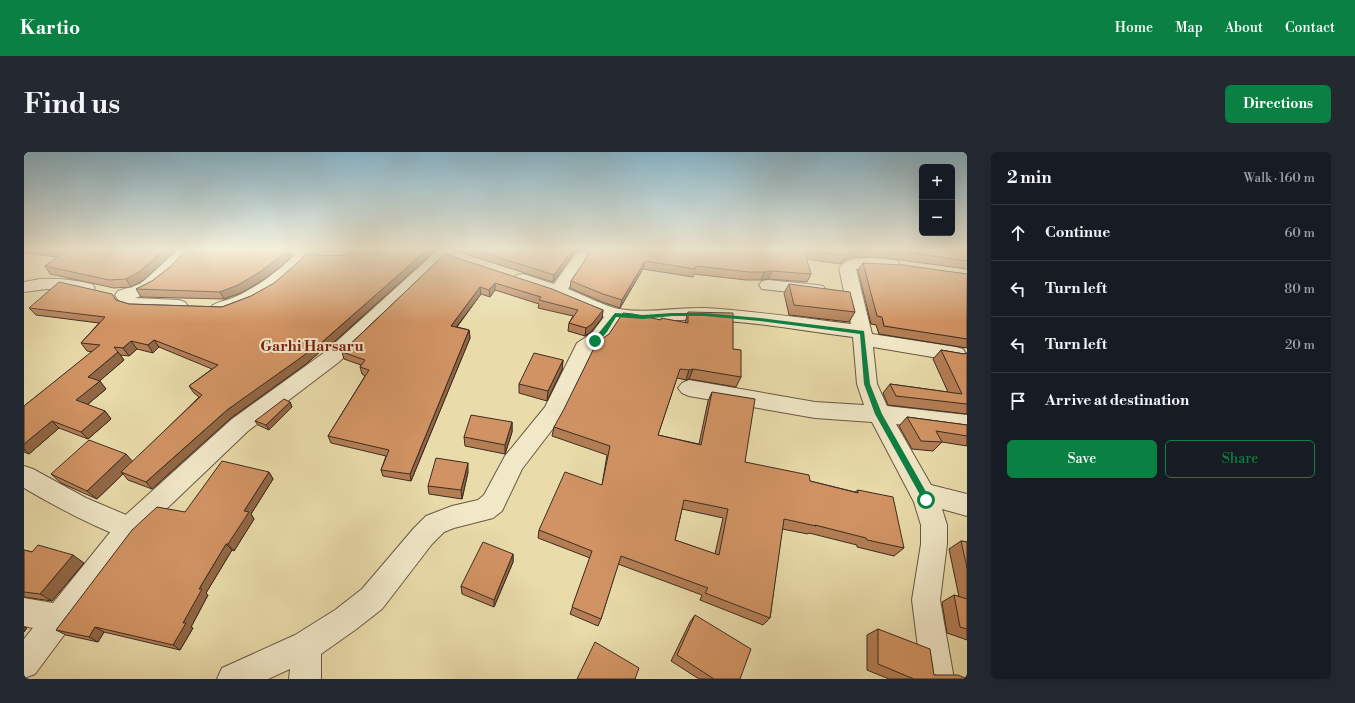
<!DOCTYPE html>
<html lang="en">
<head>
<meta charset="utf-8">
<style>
	:root { --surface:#171b24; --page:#242831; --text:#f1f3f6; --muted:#9ea1a6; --line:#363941; --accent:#0b8043 }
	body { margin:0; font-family:"Libre Bodoni",serif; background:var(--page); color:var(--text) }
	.controls { position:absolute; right:12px; top:12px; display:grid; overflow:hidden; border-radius:6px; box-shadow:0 4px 16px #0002 }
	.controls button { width:36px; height:36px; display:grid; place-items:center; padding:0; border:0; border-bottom:1px solid var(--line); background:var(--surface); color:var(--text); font:20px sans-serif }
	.stop { position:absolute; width:12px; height:12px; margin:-9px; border:3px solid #0b8043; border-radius:50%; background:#fff }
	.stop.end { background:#0b8043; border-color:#fff; box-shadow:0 1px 4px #0008 }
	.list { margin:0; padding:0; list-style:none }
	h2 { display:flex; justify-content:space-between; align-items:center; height:52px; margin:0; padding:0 16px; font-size:17px }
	h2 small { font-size:13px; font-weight:400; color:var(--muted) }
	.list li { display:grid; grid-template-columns:26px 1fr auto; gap:12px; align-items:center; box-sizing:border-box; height:56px; padding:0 16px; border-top:1px solid var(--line) }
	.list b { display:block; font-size:15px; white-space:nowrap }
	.list em { font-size:13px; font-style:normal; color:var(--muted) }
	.actions { display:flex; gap:8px; padding:12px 16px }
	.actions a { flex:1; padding:9px 0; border:1px solid var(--accent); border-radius:6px; text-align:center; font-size:14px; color:var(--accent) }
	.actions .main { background:var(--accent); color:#fff }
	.icon { flex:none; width:22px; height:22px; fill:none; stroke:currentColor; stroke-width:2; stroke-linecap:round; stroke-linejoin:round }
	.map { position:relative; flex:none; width:943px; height:527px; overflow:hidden; border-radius:6px }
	header { display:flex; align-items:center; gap:24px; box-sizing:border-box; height:56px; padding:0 20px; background:var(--accent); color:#fff }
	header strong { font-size:19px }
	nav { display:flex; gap:22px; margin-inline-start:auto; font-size:14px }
	.intro { display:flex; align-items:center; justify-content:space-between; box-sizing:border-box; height:96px; padding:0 24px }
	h1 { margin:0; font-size:28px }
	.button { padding:10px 18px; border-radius:6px; background:var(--accent); color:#fff; font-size:14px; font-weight:700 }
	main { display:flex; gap:24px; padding:0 24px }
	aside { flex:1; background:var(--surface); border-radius:6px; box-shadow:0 4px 16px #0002 }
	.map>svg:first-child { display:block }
</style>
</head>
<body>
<header>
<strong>Kartio</strong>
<nav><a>Home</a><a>Map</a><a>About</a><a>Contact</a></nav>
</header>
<div class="intro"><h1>Find us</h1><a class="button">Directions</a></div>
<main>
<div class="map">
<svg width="943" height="527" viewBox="0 0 943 527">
	<rect width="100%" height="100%" fill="#e9dbaa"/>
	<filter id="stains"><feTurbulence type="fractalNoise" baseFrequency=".005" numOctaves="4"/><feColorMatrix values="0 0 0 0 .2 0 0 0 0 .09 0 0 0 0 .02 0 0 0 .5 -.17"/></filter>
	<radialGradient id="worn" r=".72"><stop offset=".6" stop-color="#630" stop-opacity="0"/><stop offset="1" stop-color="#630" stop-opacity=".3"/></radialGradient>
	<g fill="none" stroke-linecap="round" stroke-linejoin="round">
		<defs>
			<g id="minor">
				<polygon points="155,97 172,97 128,140 111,146 155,148 161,150 164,154 161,158 155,160 110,158 98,154 91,143 94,139 116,132"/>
				<path d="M276 97H288L290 100C274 123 218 168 189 160L186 156C191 149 203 149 211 145 235 134 258 117 276 97Z"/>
				<path d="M558 99 564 101 566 104 544 137C557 142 583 155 595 157 624 162 652 155 681 156 730 159 778 166 827 172L815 116C824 102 859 106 874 109L876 113 874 117C860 120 846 115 832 117L848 182 932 195 939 197 942 202 939 207 932 209 849 195 853 232 863 254 943 263V281L872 272 907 333 943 342V364L918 357 923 373V392L916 448 930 527H898L888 448 897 392V373L890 350 848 270 791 266 665 244 658 241 654 236 658 231 665 228 791 250 840 253 833 232 829 185C779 179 729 169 679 168 651 167 624 171 596 169L582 191 568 200 537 266 498 317 478 359 469 366 430 376 420 380 408 392 358 457 331 478 297 502V527H265L266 517 244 527H193L198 516 271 483 311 458 338 437 390 376 402 364 428 354 454 348 460 343 481 304 521 255 553 191 568 181 580 165 528 143 493 131 490 127 493 123 499 122 530 132 552 101Z"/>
				<path d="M16 127C34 126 51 128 68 132L71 136 68 140 62 141 39 137H23L0 140V130Z"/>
				<polygon points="744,128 793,133 799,134 802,138 799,142 793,143 738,137 735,133 738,129"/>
				<path d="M0 314 9 317 62 346 114 368 118 376 114 384 105 388C68 374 34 356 0 336Z"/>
				<polygon points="0,446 35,452 45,457 50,467 45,477 35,482 0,474"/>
			</g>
			<polygon id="tertiary" points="415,97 432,97 315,210 224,279 114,384 11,522 0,526 0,487 96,368 208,267 301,200"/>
		</defs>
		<use href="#minor" stroke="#695844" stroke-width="2"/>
		<use href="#tertiary" stroke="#695844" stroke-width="2"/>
		<use href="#minor" fill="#f1e8c8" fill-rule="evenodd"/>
		<use href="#tertiary" fill="#f1e8c8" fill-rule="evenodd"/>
	</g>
	<g fill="#b47e55" stroke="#3e2c22" fill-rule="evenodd">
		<polygon points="0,97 153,97 120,128 107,135 90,136 26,122 21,114 34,105 0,101"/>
		<polygon points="296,97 316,97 309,99"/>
		<polygon points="333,97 413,97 300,199 297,199 282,212 207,266 128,337 104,328 99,322 73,347 37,331 27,322 109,310 175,245 170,241 165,234 188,217 135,195 129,201 113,197 105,204 96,203 100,208 75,229 82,237 63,253 81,259 87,267 64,287 35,276 5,302 0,300 0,254 69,200 63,199 57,191 75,171 12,163 5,156 92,148 105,152 198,155 227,144 305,104 321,103"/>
		<polygon points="432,97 943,97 943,117 862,106 831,105 821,108 816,112 782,107 787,122 783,130 744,127 737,128 722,128 670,122 669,125 619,117 596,156 578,150 546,136 547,129 566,101 565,100 558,98 551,100 529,130 432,99"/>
		<polygon points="421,102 579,158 578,166 567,180 561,184 544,179 545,171 549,164 514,156 515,152 471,138 466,145 457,142 433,175 445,178 446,186 387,329 359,324 357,318 362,304 307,291 304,284 341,224 338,222 336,215 337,213 320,207 318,200"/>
		<polygon points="268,104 259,113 239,128 217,141 200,147 117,145 112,137 128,129 146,115"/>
		<polygon points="839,111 943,122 943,196 855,182 852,173 847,172 834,118"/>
		<polygon points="765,132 831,160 825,170 765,163 760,141"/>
		<path d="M664 160 709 197 717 225 712 235 665 227 662 228 653 226 634 283 675 292 684 249 688 240 721 310 786 329 831 340 834 338 880 396 870 404 833 395V393L785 381 784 382 758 377 746 466 739 473 676 448 678 443 594 412 577 467 574 474 546 462 566 406 514 386 515 378 578 333 583 303 528 284 530 275 637 168 661 171ZM658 357 699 366 691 402 651 388Z"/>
		<polygon points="917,198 940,202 943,201 943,262 864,253 859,241 866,232 924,240 909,207"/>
		<polygon points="539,208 538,218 523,249 495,241 495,232"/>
		<polygon points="266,250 268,255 245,278 234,273 231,269"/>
		<polygon points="883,265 943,273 943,294 918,290 909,299 888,297 875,274"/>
		<polygon points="488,270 488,280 481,302 441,294 440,285"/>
		<polygon points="245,320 249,327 227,362 230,367 210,399 208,398 182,441 184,443 167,475 169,476 156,498 80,480 74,490 42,483 32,478 161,360"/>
		<polygon points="444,320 438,347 405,342 404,334"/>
		<polygon points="937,389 943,390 943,488 923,481 918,450 930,443 935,445 925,397"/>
		<polygon points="0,398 8,400 60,411 28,449 0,445"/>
		<polygon points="489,402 489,410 470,455 438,442 437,434"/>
		<polygon points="671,463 716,527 675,527 647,509 666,470"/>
		<polygon points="854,477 910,523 943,527 865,527 843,518 843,483"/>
	</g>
	<g fill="#926745" stroke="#3e2c22">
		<polygon points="141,97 153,97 120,128 107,135 102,127"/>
		<polygon points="265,97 266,97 268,104 259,113 239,128 217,141 200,147 196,140"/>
		<polygon points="308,97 316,97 309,99"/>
		<polygon points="404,97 413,97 300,199 297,191"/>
		<polygon points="549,97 559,97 558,98 551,100 529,130 530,123"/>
		<polygon points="835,98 831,105 821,108 816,112 821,104 825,100"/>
		<polygon points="621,109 619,117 596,156 598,148"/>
		<polygon points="748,119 744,127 737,128 740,120"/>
		<polygon points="471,131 471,138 466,145 465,138"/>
		<polygon points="456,135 457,142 428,181 427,174"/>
		<polygon points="579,158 578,166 567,180 561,184 562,176"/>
		<polygon points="445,178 446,186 387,329 386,322"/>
		<polygon points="130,188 135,195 129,201 124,193"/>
		<polygon points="107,189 113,197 105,204 99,196"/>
		<polygon points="295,191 297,199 282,212 207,266 128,337 122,330 203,258"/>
		<polygon points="94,200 100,208 71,233 76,229 82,237 59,256 52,248 64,225"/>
		<polygon points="539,208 538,218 523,249 524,239"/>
		<polygon points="669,217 665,227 662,228 665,218"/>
		<polygon points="266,250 268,255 245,278 242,273"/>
		<polygon points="81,259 87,267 64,287 57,280"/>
		<polygon points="28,269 35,276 5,302 0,297 0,292"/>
		<polygon points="488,270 488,280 481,302 481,293"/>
		<polygon points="102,302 110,311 97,320 99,322 73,347 63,339"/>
		<polygon points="444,311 444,320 438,347 437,338"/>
		<polygon points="245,320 249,327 227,362 230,367 210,399 204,392 220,359"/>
		<polygon points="202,392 208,398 182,441 184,443 167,475 169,476 156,498 149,493 175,437"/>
		<polygon points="489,402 489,410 470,455 470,448"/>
		<polygon points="49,403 60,411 28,449 16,442"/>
		<polygon points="0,475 3,476 0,480"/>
		<polygon points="71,475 80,480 74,490 65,485"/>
	</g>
	<g fill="#d19363" stroke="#3e2c22" fill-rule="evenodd">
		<polygon points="24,97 141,97 115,120 102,127 85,128 21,114 42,99"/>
		<polygon points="163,97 265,97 256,105 236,120 214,133 196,140 112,137 128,129 146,115"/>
		<polygon points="333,97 404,97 297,191 295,191 279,204 203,258 122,330 97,320 178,243 165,234 194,213 130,188 124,193 107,189 99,196 90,195 94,200 64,225 76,229 52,248 81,259 57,280 28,269 0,292 0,254 76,193 57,191 81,165 5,156 35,130 88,142 92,148 105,152 198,155 227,144 250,131 270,114 283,101 305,104 321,103"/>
		<polygon points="448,97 549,97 530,123"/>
		<polygon points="568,97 943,97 943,109 867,98 835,98 825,100 821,104 780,98 787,122 748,119 740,120 725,120 672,114 671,117 621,109 598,148 579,142 547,129"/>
		<polygon points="421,102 528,137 579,158 568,172 562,176 545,171 554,158 515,148 517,145 471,131 465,138 456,135 427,174 445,178 386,322 357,318 365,298 304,284 345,218 336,215 341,208 318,200"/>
		<polygon points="839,111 879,113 943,122 943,187 860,174 858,165 853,164"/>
		<polygon points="765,132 826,140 831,160 770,153"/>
		<path d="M664 160 709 161V197L717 198V225L669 217 665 218 656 217 634 283 677 293 688 240 731 247 721 310 785 323 786 329 834 341V338L869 345 880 396 843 388 842 386 791 373 792 374 760 367 746 466 681 441 684 436 597 404 577 467 548 455 568 399 515 378 541 320 578 333 586 294 530 275 540 257 573 190 585 182 599 161 609 162 637 168V166L664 171ZM660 348 704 357 695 403 651 388Z"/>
		<polygon points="917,198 940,202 943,201 943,252 872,244 866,232 938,242"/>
		<polygon points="510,201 539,208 524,239 495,232"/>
		<polygon points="260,247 266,250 242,273 231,269"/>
		<polygon points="447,263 488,270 481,293 440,285"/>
		<polygon points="883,265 943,273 943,284 912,279 918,290 897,289"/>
		<polygon points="65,288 102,302 63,339 27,322"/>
		<polygon points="412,306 444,311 437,338 404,334"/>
		<polygon points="198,309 245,320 220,359 225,360 204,392 202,392 175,437 178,437 159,471 162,471 149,493 71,475 65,485 32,478 108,378 133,355 161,360"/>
		<polygon points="937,389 943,390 943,416"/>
		<polygon points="459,390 489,402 470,448 437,434"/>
		<polygon points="14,393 49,403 16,442 0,440 0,398 8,400"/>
		<polygon points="930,443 943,447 943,477 936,475"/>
		<polygon points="671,463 727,497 716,527 690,527 653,503"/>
		<polygon points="854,477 906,497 910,523 934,523 943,527 890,527 854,512"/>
		<polygon points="571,490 615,516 611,527 553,527"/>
	</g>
	<linearGradient id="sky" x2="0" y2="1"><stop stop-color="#88b7cd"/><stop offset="0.57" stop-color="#f5efd9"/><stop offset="1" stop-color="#f5efd9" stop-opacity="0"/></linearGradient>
	<rect width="943" height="171" fill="url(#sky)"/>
	<polygon fill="#0b8043" points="591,161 619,163 648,161 680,161 736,166 840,179 846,232 858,262 905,345 905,350 900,350 851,262 840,232 836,182 736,169 680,164 648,164 619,167 592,165 583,180 573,191 569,191 569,188"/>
	<g text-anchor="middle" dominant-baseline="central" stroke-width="4" stroke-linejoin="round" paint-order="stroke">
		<g font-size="15" font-weight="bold" fill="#7a1f14" stroke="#f1e8c8">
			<text x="288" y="194">Garhi Harsaru</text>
		</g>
	</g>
	<rect width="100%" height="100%" filter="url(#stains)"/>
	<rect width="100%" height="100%" fill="url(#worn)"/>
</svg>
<div class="controls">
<button>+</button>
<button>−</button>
</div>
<div class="stop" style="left:902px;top:348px"></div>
<div class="stop end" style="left:571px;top:189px"></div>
</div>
<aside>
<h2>2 min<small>Walk · 160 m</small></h2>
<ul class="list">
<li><svg class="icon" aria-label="ahead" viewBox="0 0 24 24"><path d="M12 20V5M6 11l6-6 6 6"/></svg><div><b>Continue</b></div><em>60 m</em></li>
<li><svg class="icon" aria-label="left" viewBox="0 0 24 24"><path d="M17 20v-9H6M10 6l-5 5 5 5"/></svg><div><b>Turn left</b></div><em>80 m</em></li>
<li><svg class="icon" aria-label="left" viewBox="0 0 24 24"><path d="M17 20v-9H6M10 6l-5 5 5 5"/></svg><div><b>Turn left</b></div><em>20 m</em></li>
<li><svg class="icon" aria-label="arrive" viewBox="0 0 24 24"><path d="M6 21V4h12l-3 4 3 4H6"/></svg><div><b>Arrive at destination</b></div></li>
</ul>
<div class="actions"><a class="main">Save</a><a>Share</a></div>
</aside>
</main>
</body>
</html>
